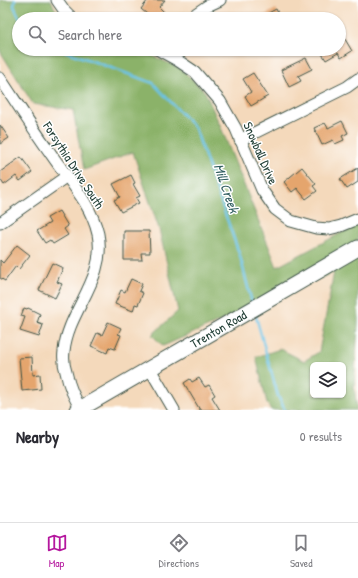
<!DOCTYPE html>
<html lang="en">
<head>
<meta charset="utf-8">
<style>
	:root { --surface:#fff; --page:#f7f7f7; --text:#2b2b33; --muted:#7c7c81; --line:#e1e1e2; --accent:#b5179e }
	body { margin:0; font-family:"Patrick Hand",sans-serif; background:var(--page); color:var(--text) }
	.controls { position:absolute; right:12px; bottom:12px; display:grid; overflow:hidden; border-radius:6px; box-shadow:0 1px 3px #0004 }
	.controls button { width:36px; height:36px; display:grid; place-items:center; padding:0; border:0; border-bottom:1px solid var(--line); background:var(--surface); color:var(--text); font:20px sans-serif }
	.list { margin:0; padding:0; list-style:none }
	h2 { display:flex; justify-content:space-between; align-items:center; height:52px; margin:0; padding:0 16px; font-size:17px }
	h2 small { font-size:13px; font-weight:400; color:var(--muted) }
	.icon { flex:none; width:22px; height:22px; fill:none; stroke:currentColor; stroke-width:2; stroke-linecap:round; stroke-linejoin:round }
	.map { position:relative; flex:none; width:358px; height:410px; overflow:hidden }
	.search { position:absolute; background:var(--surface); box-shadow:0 1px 3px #0004; left:12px; right:12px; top:12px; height:44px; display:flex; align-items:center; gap:10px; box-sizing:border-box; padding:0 14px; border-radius:22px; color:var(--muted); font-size:15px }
	.sheet { height:112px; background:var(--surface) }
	nav { display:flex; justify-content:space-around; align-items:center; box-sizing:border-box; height:56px; border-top:1px solid var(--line); background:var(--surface); font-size:11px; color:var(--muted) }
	nav a { display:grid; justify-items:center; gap:2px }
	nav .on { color:var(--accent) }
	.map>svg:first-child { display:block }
</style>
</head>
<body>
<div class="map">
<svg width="358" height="410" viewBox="0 0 358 410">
	<rect width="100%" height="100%" fill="#fff"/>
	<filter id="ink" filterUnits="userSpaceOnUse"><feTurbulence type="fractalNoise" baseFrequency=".025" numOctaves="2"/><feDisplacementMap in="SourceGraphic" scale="8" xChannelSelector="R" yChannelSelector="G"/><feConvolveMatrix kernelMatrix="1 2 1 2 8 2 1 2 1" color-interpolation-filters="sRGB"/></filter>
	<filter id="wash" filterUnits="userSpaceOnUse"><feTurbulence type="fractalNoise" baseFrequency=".012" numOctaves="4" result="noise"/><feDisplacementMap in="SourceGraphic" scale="16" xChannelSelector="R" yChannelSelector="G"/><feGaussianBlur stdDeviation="0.9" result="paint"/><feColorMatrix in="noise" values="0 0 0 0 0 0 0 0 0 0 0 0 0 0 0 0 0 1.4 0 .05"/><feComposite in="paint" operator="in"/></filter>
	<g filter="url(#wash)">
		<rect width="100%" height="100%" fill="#f4d9bb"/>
		<path fill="#8bb269" stroke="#55784e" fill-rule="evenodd" d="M0 0H51L55 9 66 19H19V49H133L146 53 181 69 205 92 222 130 277 267 358 224V324L354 386 357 410H271L267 403 256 357 280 349 304 361 319 352 334 272 163 346 152 335 178 311 159 229 133 152 84 170 73 110 33 104 0 51ZM313 365H343V395H313Z"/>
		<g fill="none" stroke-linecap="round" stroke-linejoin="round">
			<g stroke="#6ac4e7" stroke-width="2.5">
				<polyline points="15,0 14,6 20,19"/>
				<polyline points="59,49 153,83 195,128 240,256 252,303"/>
				<polyline points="255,313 278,396 285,410"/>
			</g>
		</g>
		<g id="blocks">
			<g fill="#e5a56d">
				<polygon points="148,0 165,0 159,7 164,12 159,19 153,19 141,9"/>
				<polygon points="276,9 281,19 257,19"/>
				<polygon points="339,29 352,51 341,58 338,53 326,60 319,49 339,49"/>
				<polygon points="306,58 312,69 298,76 301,81 289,87 281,70"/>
				<polygon points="253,73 268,96 251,106 245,96 251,92 243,79"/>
				<polygon points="342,121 348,133 342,136 344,140 335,144 333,140 322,145 314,128 325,123 328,128"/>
				<polygon points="0,125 9,138 0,144"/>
				<polygon points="21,157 32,172 20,181 16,176 4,185 0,179 0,172"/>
				<polygon points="302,167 316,184 313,186 317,191 306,199 297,188 292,192 284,182"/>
				<polygon points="358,168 358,182 347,189 340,179"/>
				<polygon points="131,175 135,183 133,184 140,196 136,198 139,203 121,212 114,200 120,197 113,184"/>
				<polygon points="59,211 68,226 64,229 68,235 53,244 50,240 45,243 37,231 50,223 47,218"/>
				<polygon points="124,231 149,231 150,253 141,253 142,260 124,260"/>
				<polygon points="17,245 30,255 19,269 16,266 5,281 0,278 0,260 3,263"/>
				<polygon points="52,263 63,268 57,282 62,284 55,298 39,290"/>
				<polygon points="131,279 142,284 139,291 143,293 138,305 135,304 133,311 115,304 121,290 125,292"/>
				<polygon points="24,308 27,309 28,308 40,314 37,323 43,325 39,337 20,331 25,317 21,316"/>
				<polygon points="108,322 121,328 118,334 121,335 115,349 109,347 107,353 91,346 97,333 102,335"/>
				<polygon points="32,357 33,375 40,374 41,389 22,391 19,358"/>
				<polygon points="199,378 205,387 209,385 215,395 212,397 220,410 200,410 184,383 190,379 192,382"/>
			</g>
		</g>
	</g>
	<g filter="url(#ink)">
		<use href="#blocks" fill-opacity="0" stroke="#3f5448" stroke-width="1"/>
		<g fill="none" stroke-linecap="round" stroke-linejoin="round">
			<defs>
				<g id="street">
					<polyline points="57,0 64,10 73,19"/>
					<polyline points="188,19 207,6 220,0"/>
					<polyline points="157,49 177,60 195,72 220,101 236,129 262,190 275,209 291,221 316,228 329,229 341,226 358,219"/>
					<path d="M0 78C16 102 32 127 49 151 66 177 91 203 98 234 107 279 68 310 64 351 63 359 64 366 66 372 69 386 73 397 81 408"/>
					<polyline points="240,140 347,87 358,79"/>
					<polyline points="0,223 67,176"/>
					<polyline points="150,369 174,410"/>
				</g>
				<g id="secondary">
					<path id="s1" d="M78 410 358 248"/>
				</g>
			</defs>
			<use href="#street" stroke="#3f5448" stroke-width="13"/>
			<use href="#secondary" stroke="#3f5448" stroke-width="17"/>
			<use href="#street" stroke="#fff" stroke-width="11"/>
			<use href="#secondary" stroke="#fff" stroke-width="15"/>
		</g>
	</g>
	<g text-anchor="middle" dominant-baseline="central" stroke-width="3" stroke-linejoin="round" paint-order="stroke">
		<g font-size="13" fill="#1f3d34" stroke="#fff">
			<text transform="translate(261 153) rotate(66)">Snowball Drive</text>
			<text transform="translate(74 165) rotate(57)">Forsythia Drive South</text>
			<text stroke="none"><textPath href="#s1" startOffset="162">Trenton Road</textPath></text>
		</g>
		<g font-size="14" font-style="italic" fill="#325f61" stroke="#fff">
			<text transform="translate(227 188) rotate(71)">Mill Creek</text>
		</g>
	</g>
</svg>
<div class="controls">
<button><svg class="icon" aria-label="layers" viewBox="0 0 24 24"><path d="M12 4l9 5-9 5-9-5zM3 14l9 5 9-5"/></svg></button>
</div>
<div class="search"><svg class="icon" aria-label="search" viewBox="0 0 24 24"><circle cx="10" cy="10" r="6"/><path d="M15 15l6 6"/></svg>Search here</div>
</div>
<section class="sheet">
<h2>Nearby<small>0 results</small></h2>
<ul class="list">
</ul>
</section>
<nav>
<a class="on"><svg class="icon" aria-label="map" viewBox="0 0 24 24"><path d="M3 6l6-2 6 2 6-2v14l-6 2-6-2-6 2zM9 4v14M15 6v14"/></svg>Map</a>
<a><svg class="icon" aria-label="directions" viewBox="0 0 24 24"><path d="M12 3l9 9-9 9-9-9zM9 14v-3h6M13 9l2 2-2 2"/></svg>Directions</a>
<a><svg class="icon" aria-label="saved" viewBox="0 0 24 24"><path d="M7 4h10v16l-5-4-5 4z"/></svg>Saved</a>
</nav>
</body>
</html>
